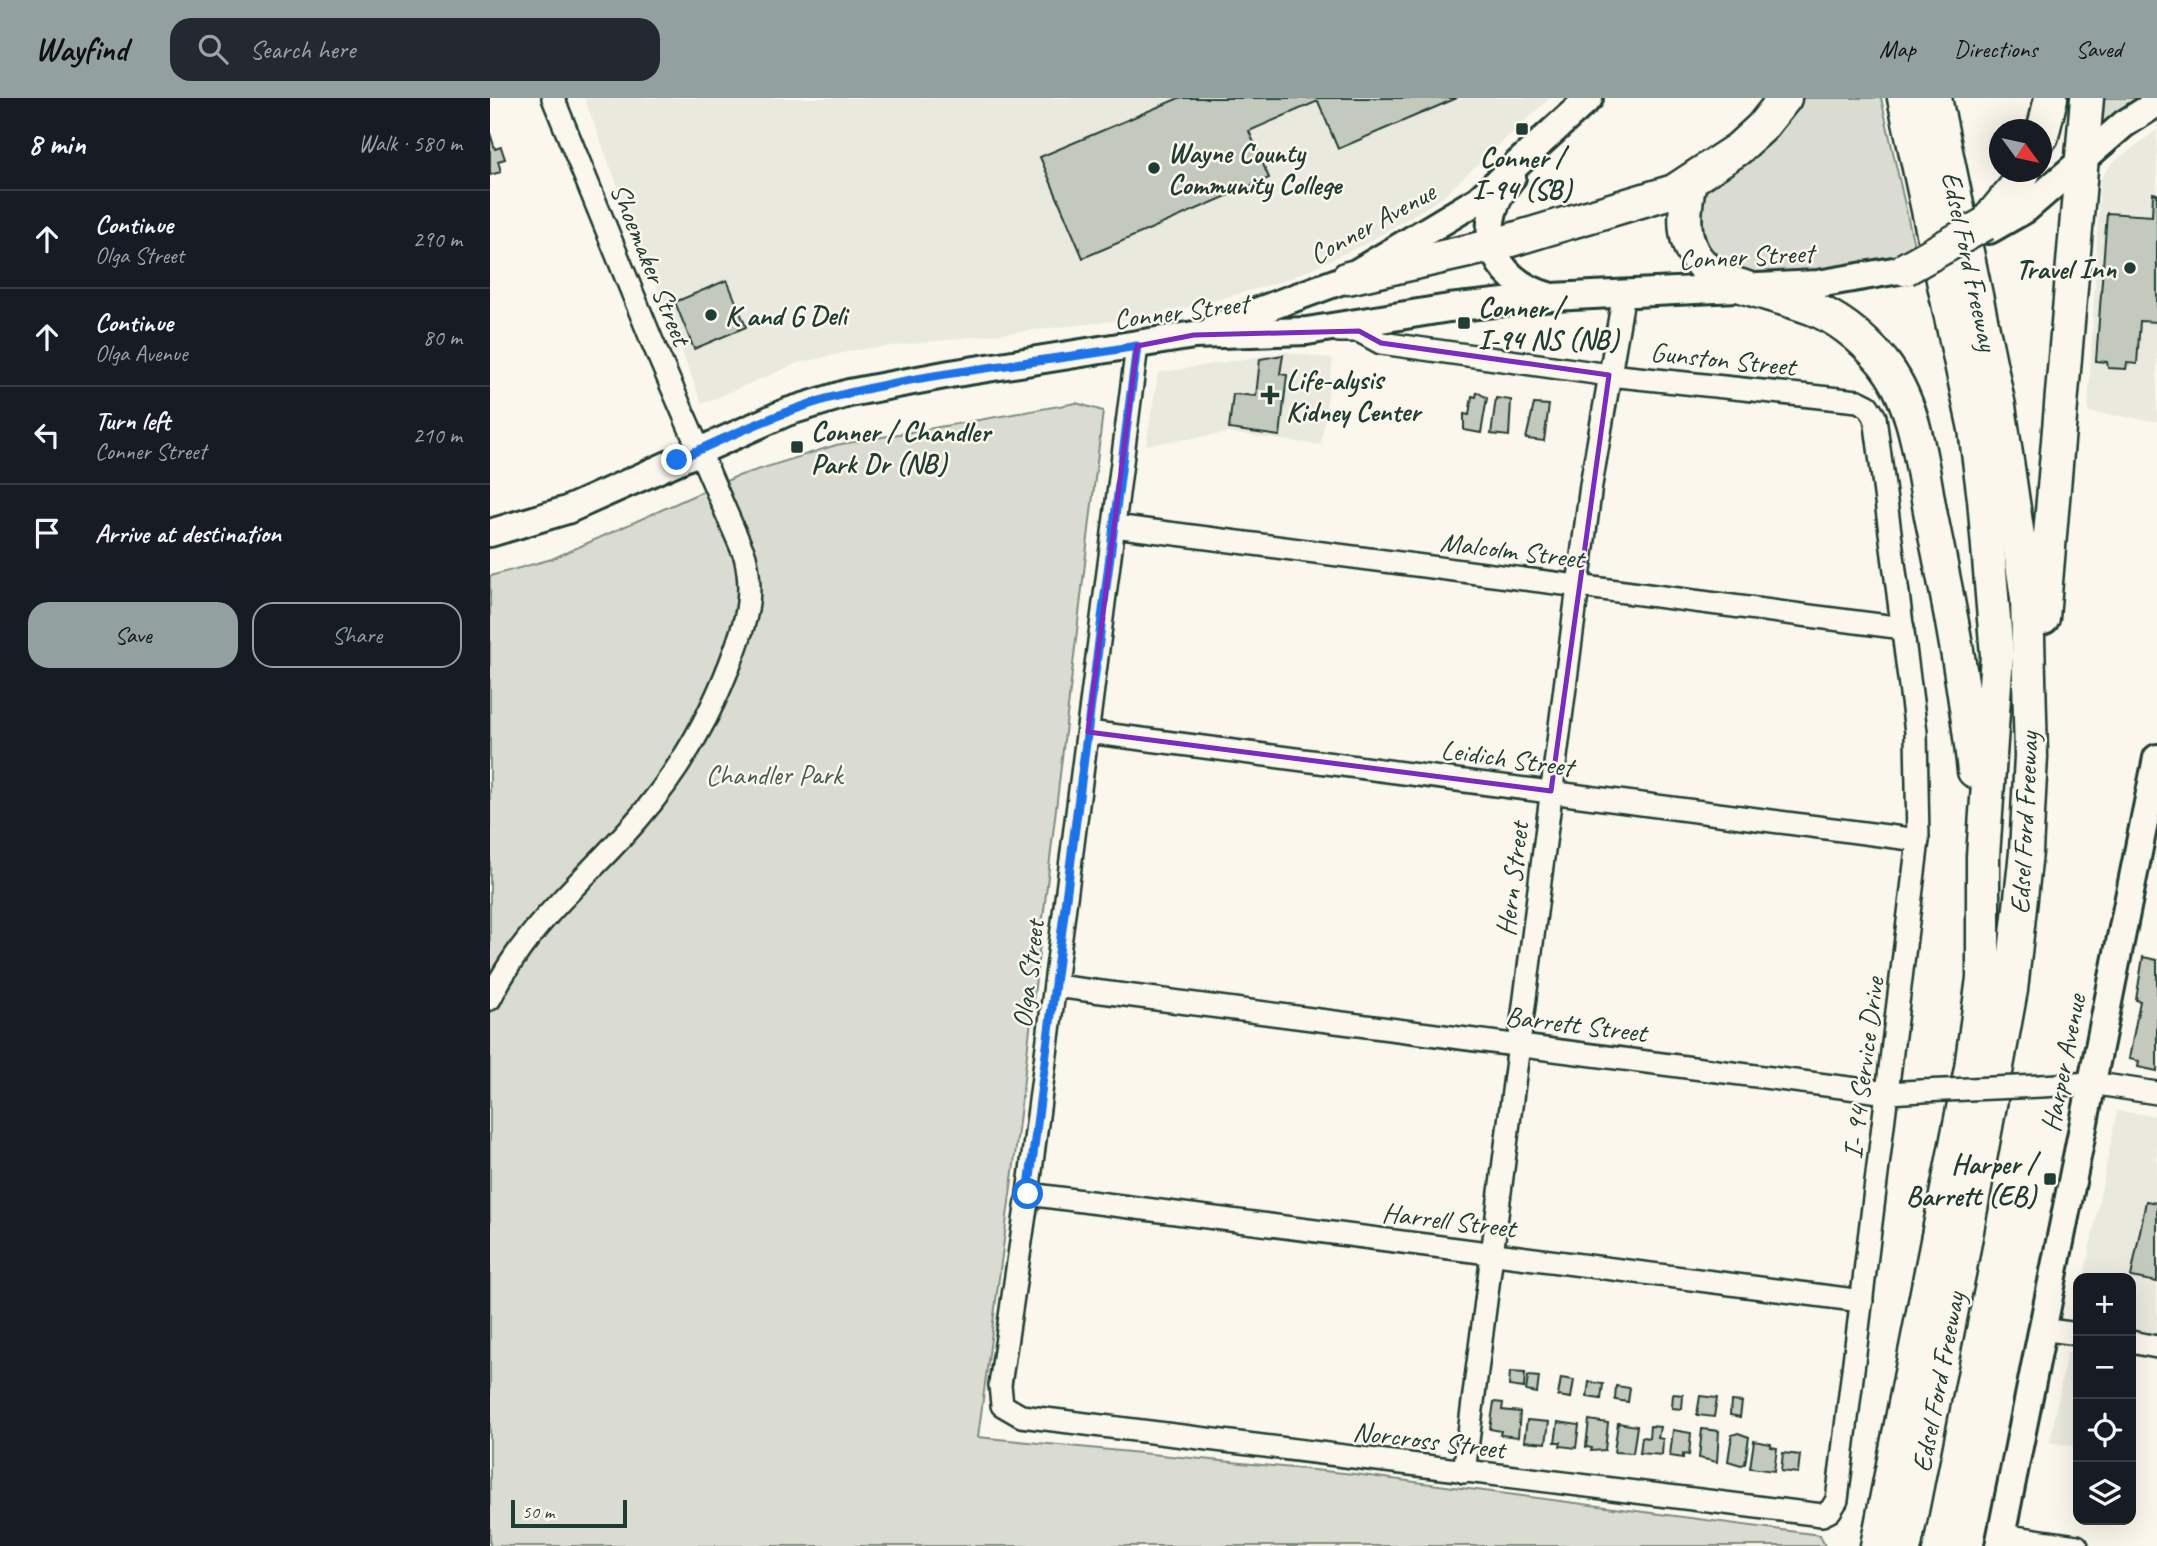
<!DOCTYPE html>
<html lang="en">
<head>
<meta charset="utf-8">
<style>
	:root { --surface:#171b24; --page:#242831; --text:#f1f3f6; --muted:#9ea1a6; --line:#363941; --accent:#92a19f }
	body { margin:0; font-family:Caveat,sans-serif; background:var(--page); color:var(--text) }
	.controls { position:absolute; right:21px; bottom:21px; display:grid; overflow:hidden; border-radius:14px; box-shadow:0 7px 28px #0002 }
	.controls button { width:63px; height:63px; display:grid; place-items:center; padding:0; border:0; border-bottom:2px solid var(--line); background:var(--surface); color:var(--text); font:35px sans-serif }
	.compass { position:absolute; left:1499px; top:21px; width:63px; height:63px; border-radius:50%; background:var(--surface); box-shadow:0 7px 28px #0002; rotate:123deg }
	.scale { position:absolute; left:21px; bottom:18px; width:116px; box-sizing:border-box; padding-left:7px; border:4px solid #1f3d34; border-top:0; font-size:19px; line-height:24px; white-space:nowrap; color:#1f3d34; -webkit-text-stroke:5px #fbf7ec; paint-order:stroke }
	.stop { position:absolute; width:21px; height:21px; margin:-16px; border:5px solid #1a73e8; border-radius:50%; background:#fff }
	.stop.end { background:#1a73e8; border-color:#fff; box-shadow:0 2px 7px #0008 }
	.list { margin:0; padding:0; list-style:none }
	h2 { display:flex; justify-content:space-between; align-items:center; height:91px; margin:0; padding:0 28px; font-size:30px }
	h2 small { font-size:23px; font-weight:400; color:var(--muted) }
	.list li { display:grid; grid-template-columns:46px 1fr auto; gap:21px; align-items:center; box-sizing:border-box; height:98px; padding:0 28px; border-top:2px solid var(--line) }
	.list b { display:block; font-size:26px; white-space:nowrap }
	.list p { margin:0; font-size:23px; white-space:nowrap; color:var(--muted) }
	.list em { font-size:23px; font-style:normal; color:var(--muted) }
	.actions { display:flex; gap:14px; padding:21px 28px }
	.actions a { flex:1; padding:16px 0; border:2px solid var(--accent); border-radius:21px; text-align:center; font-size:24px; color:var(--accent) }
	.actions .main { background:var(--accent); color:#111 }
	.icon { flex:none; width:38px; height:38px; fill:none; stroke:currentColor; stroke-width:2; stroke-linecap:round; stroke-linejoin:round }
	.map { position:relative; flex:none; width:1667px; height:1448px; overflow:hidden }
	header { display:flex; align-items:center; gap:42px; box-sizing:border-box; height:98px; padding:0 35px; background:var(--accent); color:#111 }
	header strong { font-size:33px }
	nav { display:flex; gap:38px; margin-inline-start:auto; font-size:24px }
	.search { width:490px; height:63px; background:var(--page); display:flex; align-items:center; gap:18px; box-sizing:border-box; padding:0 24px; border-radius:21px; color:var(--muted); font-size:26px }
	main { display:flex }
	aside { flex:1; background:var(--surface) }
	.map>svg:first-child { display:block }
</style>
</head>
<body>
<header>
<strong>Wayfind</strong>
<div class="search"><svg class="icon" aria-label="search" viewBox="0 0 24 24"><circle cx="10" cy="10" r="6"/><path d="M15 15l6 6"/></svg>Search here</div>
<nav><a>Map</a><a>Directions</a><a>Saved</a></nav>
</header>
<main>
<aside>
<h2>8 min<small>Walk · 580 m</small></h2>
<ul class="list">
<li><svg class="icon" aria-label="ahead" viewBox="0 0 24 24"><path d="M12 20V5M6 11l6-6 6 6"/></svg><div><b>Continue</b><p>Olga Street</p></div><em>290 m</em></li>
<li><svg class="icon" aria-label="ahead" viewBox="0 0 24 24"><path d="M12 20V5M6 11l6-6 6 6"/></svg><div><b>Continue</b><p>Olga Avenue</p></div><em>80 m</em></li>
<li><svg class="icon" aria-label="left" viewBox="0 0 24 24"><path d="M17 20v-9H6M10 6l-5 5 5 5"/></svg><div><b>Turn left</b><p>Conner Street</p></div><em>210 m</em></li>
<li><svg class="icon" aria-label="arrive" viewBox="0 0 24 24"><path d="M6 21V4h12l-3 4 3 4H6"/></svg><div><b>Arrive at destination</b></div></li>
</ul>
<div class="actions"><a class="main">Save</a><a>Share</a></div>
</aside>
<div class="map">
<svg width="1667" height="1448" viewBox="0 0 1667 1448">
	<rect width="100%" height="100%" fill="#fbf7ec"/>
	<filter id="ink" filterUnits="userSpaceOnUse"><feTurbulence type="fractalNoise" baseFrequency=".0143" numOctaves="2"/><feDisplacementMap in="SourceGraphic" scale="14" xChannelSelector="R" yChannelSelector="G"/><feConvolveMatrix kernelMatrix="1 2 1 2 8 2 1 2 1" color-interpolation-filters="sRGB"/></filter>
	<g filter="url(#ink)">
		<g fill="#eae9de">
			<polygon points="94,0 1060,0 950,101 875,146 797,182 713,206 633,222 366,252 308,265 212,306"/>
			<polygon points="1667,32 1667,323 1598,314 1610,82 1622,65"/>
			<polygon points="796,254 843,261 831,347 738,335 656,347 668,275"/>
			<polygon points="1627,1013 1667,1018 1667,1235 1641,1231 1641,1180 1594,1180"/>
			<polygon points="1577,1255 1588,1257 1588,1349 1560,1344"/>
		</g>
		<g fill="#dbdcd1" stroke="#7d8c82" stroke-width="2">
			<polygon points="1312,0 1391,0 1425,152 1377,168 1310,175 1256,176 1212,151 1209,102 1214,93 1279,45"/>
			<polygon points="1607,0 1655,0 1605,38"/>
			<polygon points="586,305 613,313 524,1066 488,1339 864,1376 1330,1437 1335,1448 0,1448 0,478 62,461 245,379 346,347"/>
		</g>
		<g fill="#c4c9be" stroke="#1f3d34" stroke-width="2">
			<polygon points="689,0 967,0 848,51 828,3 759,33 779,80 593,160 550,59"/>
			<polygon points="0,35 5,51 11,49 15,61 8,63 11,74 0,77"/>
			<polygon points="1663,95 1667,96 1667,224 1650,223 1647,266 1637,265 1636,271 1618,270 1617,264 1606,263 1617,115 1662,118"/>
			<polygon points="237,182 256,229 204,251 185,204"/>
			<polygon points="793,257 790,276 797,277 790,338 739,331 743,296 766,298 770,261"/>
			<polygon points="987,294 997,300 991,335 974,332 974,316 979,317 982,298 986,299"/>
			<polygon points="1006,300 1021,302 1019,338 1001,336"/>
			<polygon points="1044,306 1059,307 1054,343 1036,341"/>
			<polygon points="1653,859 1667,862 1667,973 1648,969 1649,963 1639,961 1650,903 1646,902"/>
			<polygon points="1656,1103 1667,1105 1667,1184 1641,1179"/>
			<polygon points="1020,1274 1035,1275 1034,1290 1019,1288"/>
			<polygon points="1038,1278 1049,1279 1047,1295 1036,1293"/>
			<polygon points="1071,1280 1084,1282 1081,1300 1068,1298"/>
			<polygon points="1099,1284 1113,1286 1111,1301 1097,1299"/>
			<polygon points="1126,1288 1140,1290 1138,1304 1125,1302"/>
			<polygon points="1183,1296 1193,1297 1192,1311 1182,1310"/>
			<polygon points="1210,1298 1227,1300 1224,1319 1207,1317"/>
			<polygon points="1241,1303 1252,1304 1250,1319 1240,1317"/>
			<polygon points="1004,1304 1013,1305 1012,1312 1030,1314 1028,1339 1010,1337 1011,1333 1000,1331"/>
			<polygon points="1037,1322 1059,1324 1056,1345 1034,1343"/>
			<polygon points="1099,1322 1118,1325 1115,1352 1101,1353 1102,1350 1096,1349"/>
			<polygon points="1068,1324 1089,1327 1086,1350 1070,1348 1071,1344 1065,1344"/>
			<polygon points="1128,1325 1147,1328 1143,1355 1124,1354"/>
			<polygon points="1160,1328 1170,1329 1168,1340 1173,1341 1172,1357 1150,1355 1152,1339 1159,1340"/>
			<polygon points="1212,1331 1229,1333 1227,1364 1209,1360"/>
			<polygon points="1183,1332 1201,1335 1199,1357 1193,1356 1193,1360 1180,1358"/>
			<polygon points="1248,1335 1259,1339 1255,1366 1251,1367 1238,1363 1242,1337"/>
			<polygon points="1264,1343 1281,1346 1281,1349 1287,1350 1284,1373 1260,1370"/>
			<polygon points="1293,1355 1310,1357 1308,1375 1291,1373"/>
		</g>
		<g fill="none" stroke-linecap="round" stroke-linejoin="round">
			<defs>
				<g id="minor">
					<polyline points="647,248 538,1096 510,1287 512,1307 531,1318 1332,1417 1340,1413 1347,1402 1428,742 1426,634 1385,319 1378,308 1368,303 1119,277 891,245 869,233 849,233"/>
					<polyline points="624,428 1413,530"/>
					<polyline points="598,634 1428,742"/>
					<polyline points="565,888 1398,995 1431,993"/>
					<path d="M0 901C37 825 95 783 148 721 188 675 218 623 240 566 255 526 265 500 255 458L162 243 63 0"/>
					<polyline points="1551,988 1601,985 1667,995"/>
					<polyline points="538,1096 1372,1203"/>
					<polyline points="1551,1231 1588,1236"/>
					<polyline points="1641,1244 1667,1249"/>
					<polyline points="974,1374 1101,387 1134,195"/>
					<polyline points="1511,1437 1587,1448"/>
				</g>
				<g id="major">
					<path d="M1022 79C982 126 1000 182 1058 198"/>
					<polyline points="1499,132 1536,111 1634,26 1667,5"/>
					<polyline points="725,229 858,180 988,102 1099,0"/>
					<polyline points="0,435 77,412 297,314 359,295 460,276 704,237 817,233 959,210 1062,199 1328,186 1415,171"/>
					<polyline points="1509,1448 1667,660"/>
				</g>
				<g id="highway">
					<polyline points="1552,38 1561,0"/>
					<path d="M1200 84C1176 188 1246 182 1321 210 1348 220 1373 241 1392 263 1427 306 1431 366 1441 418 1459 503 1475 587 1484 673"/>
					<polyline points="1495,126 1527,87 1534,74"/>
					<polyline points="858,180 1001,148 1184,93 1248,51 1271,30 1295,0"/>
					<polyline points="1553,520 1597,0"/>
					<polyline points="1387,1448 1481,970 1493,880 1493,758 1507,557 1494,401 1485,331 1414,0"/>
					<polyline points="1415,1448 1470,1171 1521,892 1536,754 1541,658 1537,500 1509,308 1445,0"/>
				</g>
			</defs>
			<use href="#minor" stroke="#1f3d34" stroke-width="26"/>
			<use href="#major" stroke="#1f3d34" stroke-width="32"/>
			<use href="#highway" stroke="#1f3d34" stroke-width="37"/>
			<use href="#minor" stroke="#fbf7ec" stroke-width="21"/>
			<use href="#major" stroke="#fbf7ec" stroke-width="26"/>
			<use href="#highway" stroke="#fbf7ec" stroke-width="32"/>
			<defs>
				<polyline id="minor-bridge" points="1431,993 1551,988"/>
				<polyline id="highway-bridge" points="1415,171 1495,126"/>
			</defs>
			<use href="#minor-bridge" stroke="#1f3d34" stroke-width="26" stroke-linecap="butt"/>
			<use href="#highway-bridge" stroke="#1f3d34" stroke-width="37" stroke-linecap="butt"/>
			<use href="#minor-bridge" stroke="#fbf7ec" stroke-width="21"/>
			<use href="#highway-bridge" stroke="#fbf7ec" stroke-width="32"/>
		</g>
	</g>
	<g fill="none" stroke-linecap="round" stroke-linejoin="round" filter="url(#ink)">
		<path stroke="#1a73e8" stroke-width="9" d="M187 362C235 340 285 316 336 301 437 273 544 266 647 248L538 1096"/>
	</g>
	<path fill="none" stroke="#7b2cbf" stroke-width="5" stroke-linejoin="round" d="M869 233 891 245 1119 277 1061 693 598 634 647 248 704 237Z"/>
	<g fill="#1f3d34" stroke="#fbf7ec" stroke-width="2.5">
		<rect x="1025" y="24" width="14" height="14" rx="3.5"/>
		<circle cx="664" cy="70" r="7"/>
		<circle cx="1640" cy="170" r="7"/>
		<circle cx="221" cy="217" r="7"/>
		<rect x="967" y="218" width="14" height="14" rx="3.5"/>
		<path d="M776.5 286.5h7v7h7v7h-7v7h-7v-7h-7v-7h7z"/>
		<rect x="300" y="342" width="14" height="14" rx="3.5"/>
		<rect x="1553" y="1074" width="14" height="14" rx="3.5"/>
	</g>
	<g text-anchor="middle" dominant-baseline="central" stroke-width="5" stroke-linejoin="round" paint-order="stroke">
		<g font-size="28" font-weight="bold" fill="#1f3d34" stroke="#fbf7ec" text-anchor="start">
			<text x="678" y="54">Wayne County<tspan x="678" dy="32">Community College</tspan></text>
			<text x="1032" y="59" text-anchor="middle">Conner /<tspan x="1032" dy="32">I-94 (SB)</tspan></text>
			<text x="1626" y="170" text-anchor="end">Travel Inn</text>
			<text x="988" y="209">Conner /<tspan x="988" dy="32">I-94 NS (NB)</tspan></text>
			<text x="235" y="217">K and G Deli</text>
			<text x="796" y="281">Life-alysis<tspan x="796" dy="32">Kidney Center</tspan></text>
			<text x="321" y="333">Conner / Chandler<tspan x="321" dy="32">Park Dr (NB)</tspan></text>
			<text x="1546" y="1065" text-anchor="end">Harper /<tspan x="1546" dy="32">Barrett (EB)</tspan></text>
		</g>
		<g font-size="28" fill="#1f3d34" stroke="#fbf7ec">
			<text transform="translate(882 125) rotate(-29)">Conner Avenue</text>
			<text transform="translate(1256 158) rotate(-3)">Conner Street</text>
			<text transform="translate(1480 163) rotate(78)">Edsel Ford Freeway</text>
			<text transform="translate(161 166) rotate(68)">Shoemaker Street</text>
			<text transform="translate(691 213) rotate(-7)">Conner Street</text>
			<text transform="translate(1233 261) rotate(6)">Gunston Street</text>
			<text transform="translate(1022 452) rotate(7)">Malcolm Street</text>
			<text transform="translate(1017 660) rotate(8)">Leidich Street</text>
			<text transform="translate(1534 725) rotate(-87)">Edsel Ford Freeway</text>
			<text transform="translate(1022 781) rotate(-83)">Hern Street</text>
			<text transform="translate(538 876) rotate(-83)">Olga Street</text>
			<text transform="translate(1086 926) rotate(7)">Barrett Street</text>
			<text transform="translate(1573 965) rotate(-79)">Harper Avenue</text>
			<text transform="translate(1373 970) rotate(-83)">I- 94 Service Drive</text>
			<text transform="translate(959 1122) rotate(7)">Harrell Street</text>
			<text transform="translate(1448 1284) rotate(-79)">Edsel Ford Freeway</text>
			<text transform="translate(939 1342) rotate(7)">Norcross Street</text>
		</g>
		<g font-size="28" fill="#455d53" stroke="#fbf7ec">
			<text x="284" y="676">Chandler Park</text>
		</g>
	</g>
</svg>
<div class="controls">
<button>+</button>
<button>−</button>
<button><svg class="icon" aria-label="locate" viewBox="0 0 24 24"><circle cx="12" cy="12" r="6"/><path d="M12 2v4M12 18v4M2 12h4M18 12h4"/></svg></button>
<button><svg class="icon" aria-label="layers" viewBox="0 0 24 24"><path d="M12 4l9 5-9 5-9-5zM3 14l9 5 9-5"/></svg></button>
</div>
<svg class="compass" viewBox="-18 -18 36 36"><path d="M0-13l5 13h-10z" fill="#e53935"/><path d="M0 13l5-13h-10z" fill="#9ea1a6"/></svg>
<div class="scale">50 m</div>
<div class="stop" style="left:538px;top:1096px"></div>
<div class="stop end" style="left:187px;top:362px"></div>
</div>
</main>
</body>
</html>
